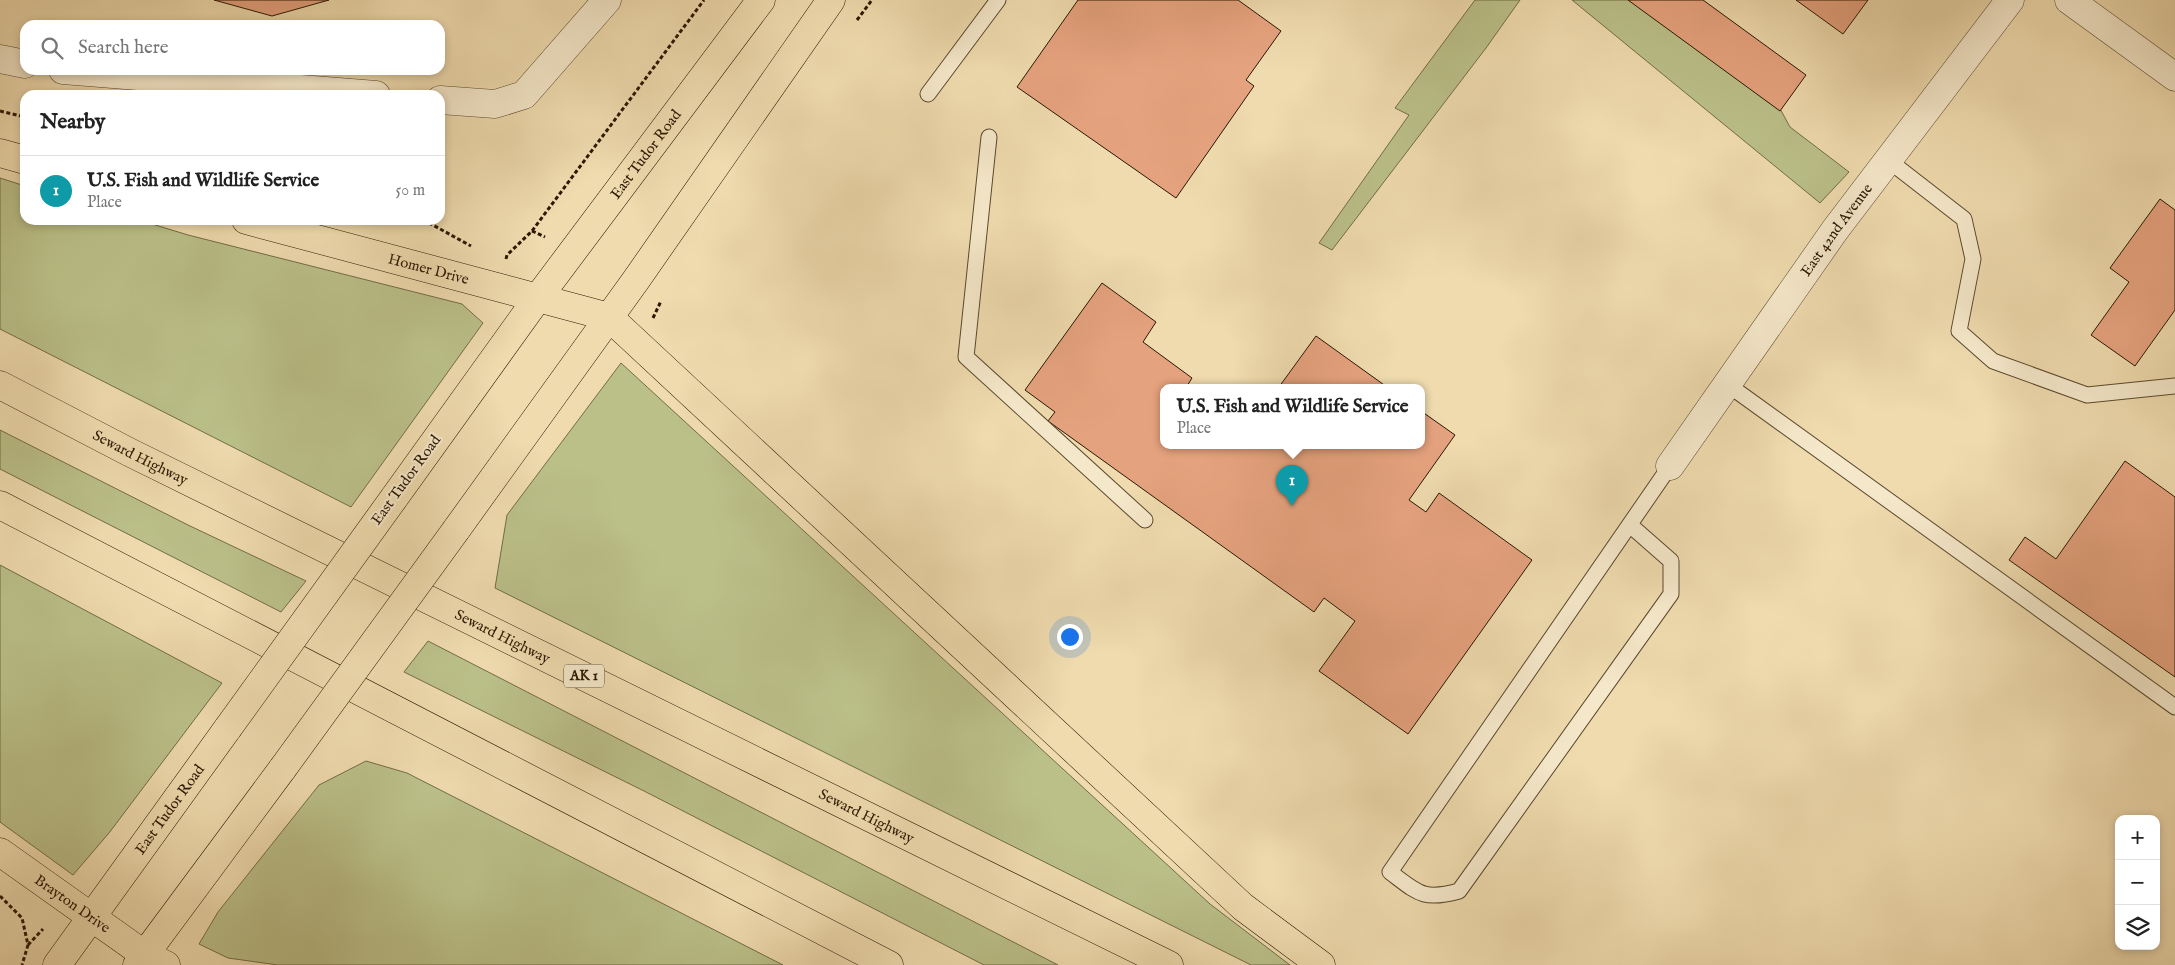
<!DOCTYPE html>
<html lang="en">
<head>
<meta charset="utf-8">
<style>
	:root { --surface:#fff; --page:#f2f2f2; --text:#222; --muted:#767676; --line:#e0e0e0; --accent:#8f2418 }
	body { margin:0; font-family:"IM FELL English",serif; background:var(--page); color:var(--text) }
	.controls { position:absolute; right:15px; bottom:15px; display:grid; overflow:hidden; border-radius:10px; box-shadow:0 2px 8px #0003 }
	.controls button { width:45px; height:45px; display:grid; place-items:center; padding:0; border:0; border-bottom:1px solid var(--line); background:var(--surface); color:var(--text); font:25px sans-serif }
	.you { position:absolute; left:1069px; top:636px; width:18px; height:18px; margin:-12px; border:4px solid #fff; border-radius:50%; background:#1a73e8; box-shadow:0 0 0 8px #1a73e833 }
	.badge { display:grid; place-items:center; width:32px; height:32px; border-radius:50%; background:var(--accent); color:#fff; font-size:16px; font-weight:700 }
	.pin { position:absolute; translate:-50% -41px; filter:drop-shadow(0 1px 2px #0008) }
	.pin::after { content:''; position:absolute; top:26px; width:18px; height:15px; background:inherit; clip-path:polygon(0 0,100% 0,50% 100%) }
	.popup { position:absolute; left:1160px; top:384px; width:265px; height:65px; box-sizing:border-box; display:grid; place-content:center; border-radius:10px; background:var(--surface); filter:drop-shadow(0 1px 4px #0005); font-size:16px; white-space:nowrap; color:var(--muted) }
	.popup b { font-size:19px; color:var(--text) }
	.popup::after { content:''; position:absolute; left:50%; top:100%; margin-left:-10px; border:10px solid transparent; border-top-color:var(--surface) }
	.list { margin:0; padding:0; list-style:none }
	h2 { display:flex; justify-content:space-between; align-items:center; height:65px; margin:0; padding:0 20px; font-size:21px }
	h2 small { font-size:16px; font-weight:400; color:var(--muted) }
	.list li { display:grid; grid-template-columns:32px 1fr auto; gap:15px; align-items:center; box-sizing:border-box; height:70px; padding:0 20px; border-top:1px solid var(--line) }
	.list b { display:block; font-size:19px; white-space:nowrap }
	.list p { margin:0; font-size:16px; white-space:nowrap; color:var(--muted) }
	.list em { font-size:16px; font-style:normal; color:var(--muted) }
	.icon { flex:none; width:28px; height:28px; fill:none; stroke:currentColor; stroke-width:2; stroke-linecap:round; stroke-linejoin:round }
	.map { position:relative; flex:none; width:2175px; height:965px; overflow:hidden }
	.search { position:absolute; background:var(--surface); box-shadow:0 2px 8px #0003; left:20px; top:20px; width:425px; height:55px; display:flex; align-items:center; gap:12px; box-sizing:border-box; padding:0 18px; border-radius:15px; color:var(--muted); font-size:19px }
	.panel { position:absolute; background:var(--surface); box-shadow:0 2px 8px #0003; left:20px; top:90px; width:425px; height:135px; border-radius:15px }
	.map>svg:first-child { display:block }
</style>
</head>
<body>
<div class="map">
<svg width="2175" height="965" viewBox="0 0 2175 965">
	<rect width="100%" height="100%" fill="#efdbae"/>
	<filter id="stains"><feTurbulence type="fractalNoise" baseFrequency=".004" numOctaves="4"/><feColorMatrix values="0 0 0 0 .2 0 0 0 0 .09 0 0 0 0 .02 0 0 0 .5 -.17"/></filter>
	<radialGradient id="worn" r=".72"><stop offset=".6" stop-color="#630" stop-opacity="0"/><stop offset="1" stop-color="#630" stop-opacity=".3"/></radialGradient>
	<g fill="#bbc089" stroke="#726c46">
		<polygon points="1475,0 1520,0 1486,48 1332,250 1319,243 1409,115 1395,108"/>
		<polygon points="1572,0 1642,0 1778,105 1790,127 1849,172 1820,203"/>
		<polygon points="0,178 25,186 25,220 139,220 188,235 462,304 483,323 351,507 0,329"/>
		<polygon points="621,363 1210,904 1290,965 1251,965 495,588 507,515"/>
		<polygon points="0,430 188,525 306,581 281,612 0,469"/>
		<polygon points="0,565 222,683 109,833 73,875 0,822"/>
		<polygon points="428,641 1058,965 984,965 646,792 404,672"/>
		<polygon points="366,761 407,773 783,965 278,965 228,958 199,944 218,912 319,785"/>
	</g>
	<g fill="#e5a27e" stroke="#2a1702">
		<polygon points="214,0 329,0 272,16"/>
		<polygon points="1078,0 1238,0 1281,31 1246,80 1254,86 1176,198 1017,87"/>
		<polygon points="1628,0 1703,0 1806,75 1780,111"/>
		<polygon points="1796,0 1868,0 1843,34"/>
		<polygon points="2160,199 2175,210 2175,310 2135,366 2091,335 2129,282 2110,268"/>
		<polygon points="1102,283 1156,322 1143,342 1192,378 1187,386 1189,387 1163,387 1163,445 1421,445 1421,411 1455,435 1409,500 1426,512 1439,493 1532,560 1408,734 1319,671 1355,621 1324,598 1314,612 1048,421 1055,412 1025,390"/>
		<polygon points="1316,336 1387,387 1279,387"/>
		<polygon points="2125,461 2175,497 2175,677 2009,560 2025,537 2056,559"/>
	</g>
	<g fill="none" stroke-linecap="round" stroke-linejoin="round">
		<defs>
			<g id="service">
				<polyline points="928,94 998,0"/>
				<polyline points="989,137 966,357 1145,520"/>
				<polyline points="1888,160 1964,219 1973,259 1959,331 1993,361 2087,395 2175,386"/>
				<polyline points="1727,384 2175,707"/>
				<path d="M1630 525 1671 561V594L1459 891C1423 901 1418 893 1390 872L1670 466"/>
			</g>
			<g id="minor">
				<polyline points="2069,0 2175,77"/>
				<polyline points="0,59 25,64"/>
				<polyline points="63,70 376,95"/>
				<polyline points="440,100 495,104 524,95 607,0"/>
				<path id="s1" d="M1670 466 1835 230 2010 0"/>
			</g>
			<g id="primary">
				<polyline points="0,153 25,160"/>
				<path id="s2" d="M246 220 609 317"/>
				<path id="s3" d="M394 498 537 299 761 0"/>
				<polyline points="456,530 636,280 831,0"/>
				<path id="s4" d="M0 852 145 955"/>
				<path id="s5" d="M57 965 228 728"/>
				<polyline points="137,965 283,768"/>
			</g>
			<g id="motorway">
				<polyline points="609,317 1243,907 1321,965"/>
				<path id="s6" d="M0 385 129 452 1169 965"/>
				<polyline points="0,505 889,965"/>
				<polyline points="145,955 166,965"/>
			</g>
		</defs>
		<use href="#service" stroke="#5b482d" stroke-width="17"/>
		<use href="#minor" stroke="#5b482d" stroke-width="29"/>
		<use href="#primary" stroke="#2a1702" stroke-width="29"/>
		<use href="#motorway" stroke="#2a1702" stroke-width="29"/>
		<g stroke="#2a1702" stroke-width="3" stroke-dasharray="4 2.5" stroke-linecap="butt">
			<polyline points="857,20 872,0"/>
			<polyline points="0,111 25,117"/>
			<polyline points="416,220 431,224 471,246"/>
			<polyline points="532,231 545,237"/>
			<polyline points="506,259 507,255 532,231 704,0"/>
			<polyline points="653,318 661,301"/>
			<polyline points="0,896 22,918 28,945 22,965"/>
			<polyline points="28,945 43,929"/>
		</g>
		<use href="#service" stroke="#f5e8ca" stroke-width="15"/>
		<use href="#minor" stroke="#f5e8ca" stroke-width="28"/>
		<use href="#primary" stroke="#efdbae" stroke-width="28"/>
		<use href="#motorway" stroke="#efdbae" stroke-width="28"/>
		<defs>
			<g id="primary-bridge">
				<polyline points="228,728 394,498"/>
				<polyline points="283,768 456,530"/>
			</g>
		</defs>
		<use href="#primary-bridge" stroke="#2a1702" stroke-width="29" stroke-linecap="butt"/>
		<use href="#primary-bridge" stroke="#efdbae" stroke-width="28"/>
	</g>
	<g text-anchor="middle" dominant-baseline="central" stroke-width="4.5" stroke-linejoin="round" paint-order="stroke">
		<rect fill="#f5e8ca" stroke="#67563e" stroke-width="1" x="564" y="664.5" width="40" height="23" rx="4"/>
		<g font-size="14" font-weight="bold" fill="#2a1702">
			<text x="584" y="676">AK 1</text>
		</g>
		<g font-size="15" fill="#2a1702" stroke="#f5e8ca">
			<text stroke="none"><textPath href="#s3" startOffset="426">East Tudor Road</textPath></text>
			<text stroke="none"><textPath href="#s1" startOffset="289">East 42nd Avenue</textPath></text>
			<text stroke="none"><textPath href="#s2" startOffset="189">Homer Drive</textPath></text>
			<text stroke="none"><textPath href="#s6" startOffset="158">Seward Highway</textPath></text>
			<text transform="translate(406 480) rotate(-54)">East Tudor Road</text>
			<text stroke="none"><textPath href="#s6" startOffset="562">Seward Highway</textPath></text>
			<text stroke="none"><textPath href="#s5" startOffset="192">East Tudor Road</textPath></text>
			<text stroke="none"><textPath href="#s6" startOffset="968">Seward Highway</textPath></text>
			<text stroke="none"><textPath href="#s4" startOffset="89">Brayton Drive</textPath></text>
		</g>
	</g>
	<rect width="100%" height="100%" filter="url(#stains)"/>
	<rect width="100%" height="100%" fill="url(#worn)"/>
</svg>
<div class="controls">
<button>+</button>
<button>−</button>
<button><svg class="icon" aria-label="layers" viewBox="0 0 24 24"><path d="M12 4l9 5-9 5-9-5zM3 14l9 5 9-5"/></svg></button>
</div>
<div class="you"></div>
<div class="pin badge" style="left:1292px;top:506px;background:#0f9aa8">1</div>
<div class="popup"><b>U.S. Fish and Wildlife Service</b>Place</div>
<div class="search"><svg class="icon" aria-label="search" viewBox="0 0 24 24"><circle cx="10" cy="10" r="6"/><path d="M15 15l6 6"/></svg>Search here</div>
<section class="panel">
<h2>Nearby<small></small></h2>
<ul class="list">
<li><span class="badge" style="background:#0f9aa8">1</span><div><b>U.S. Fish and Wildlife Service</b><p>Place</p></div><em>50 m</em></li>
</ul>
</section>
</div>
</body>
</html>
